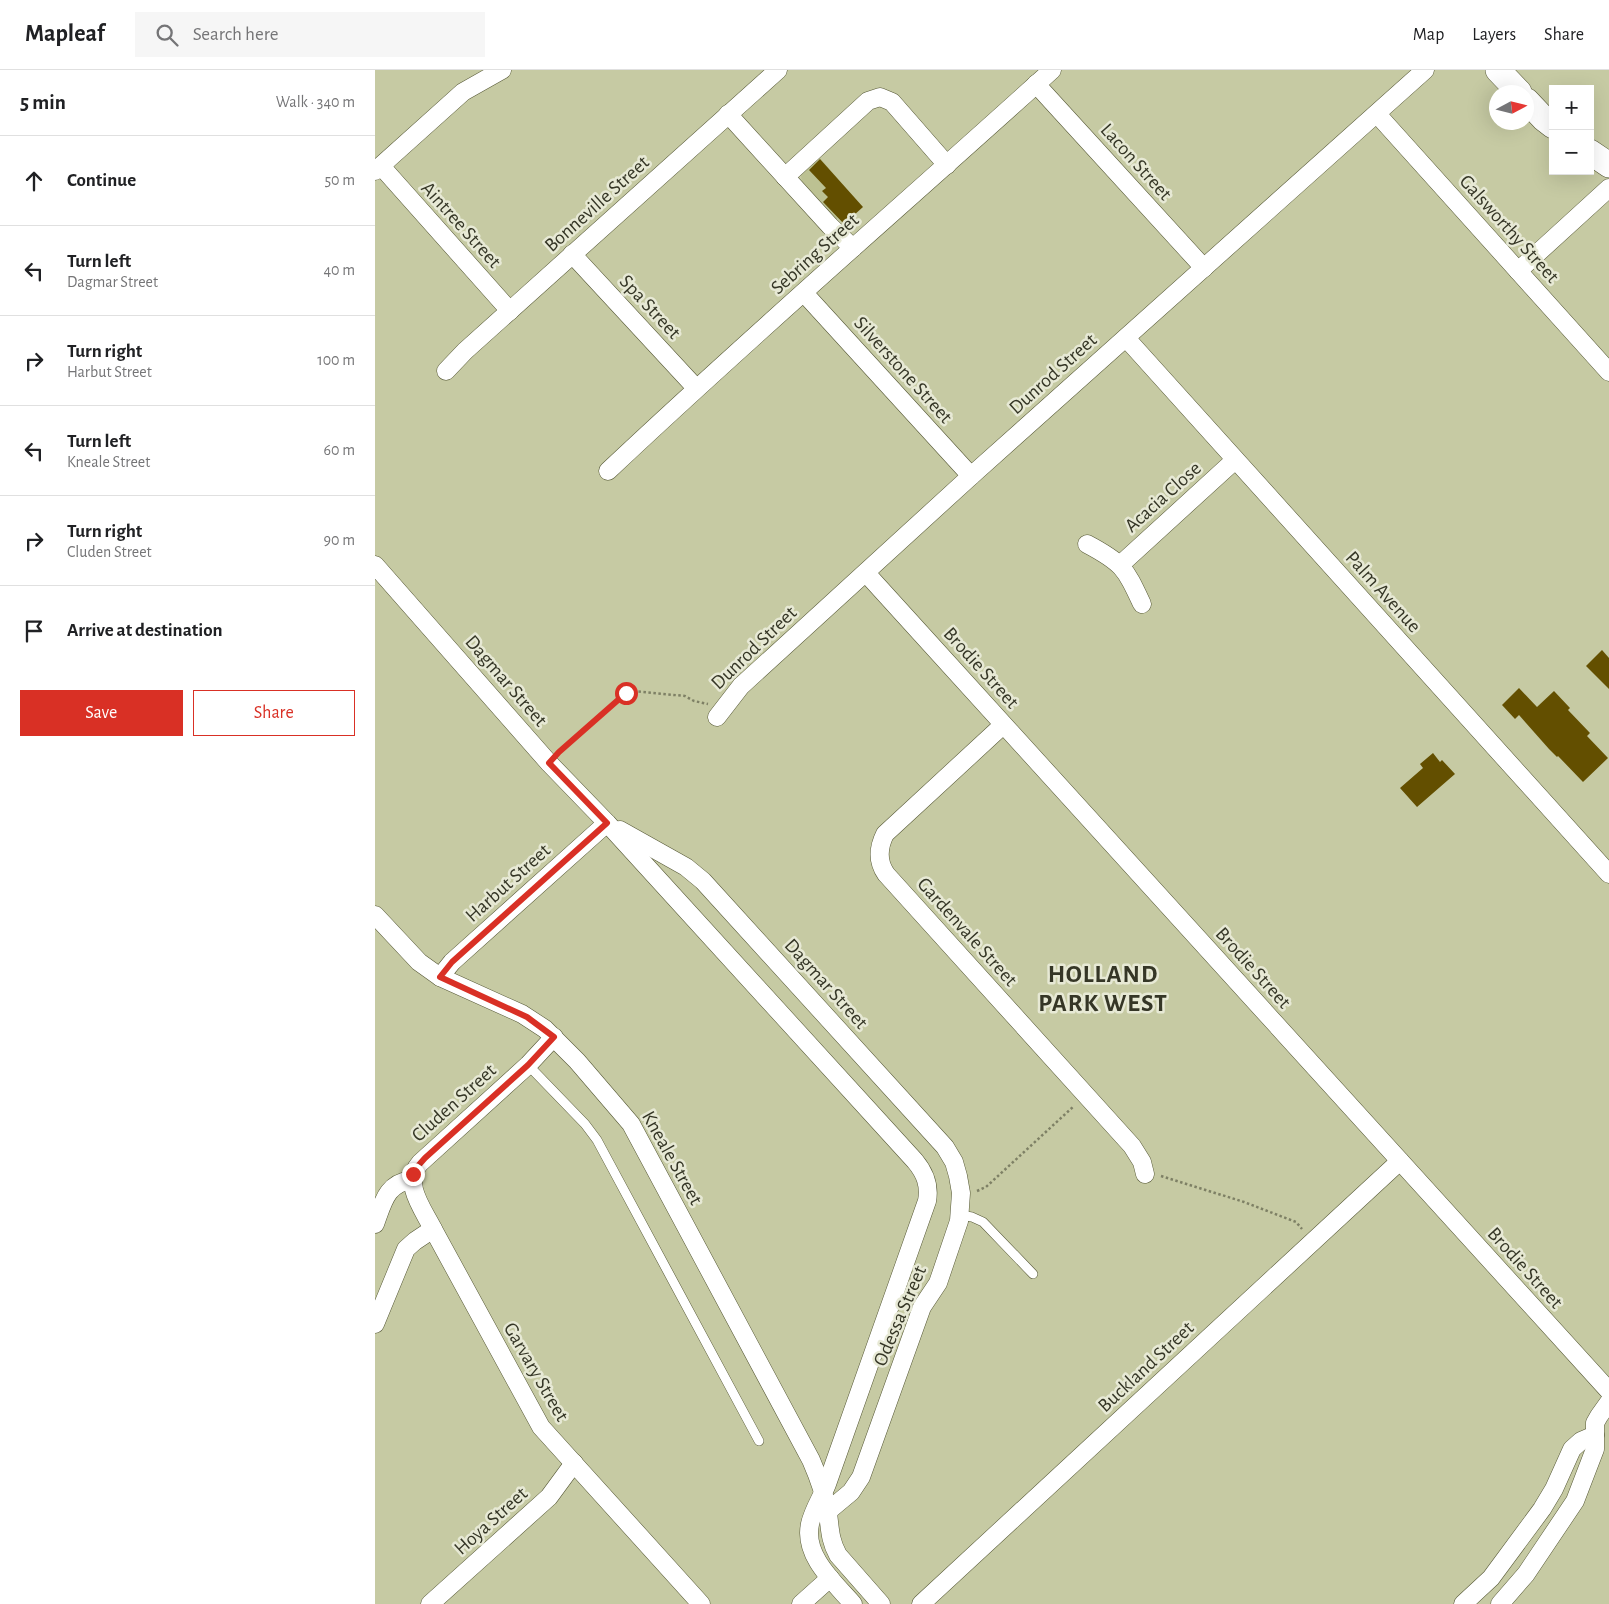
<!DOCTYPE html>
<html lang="en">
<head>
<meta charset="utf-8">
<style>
	:root { --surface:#fff; --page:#f6f6f6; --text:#202124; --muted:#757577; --line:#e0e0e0; --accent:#d93025 }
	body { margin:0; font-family:"Alegreya Sans",sans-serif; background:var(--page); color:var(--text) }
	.controls { position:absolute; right:15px; top:15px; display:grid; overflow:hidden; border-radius:0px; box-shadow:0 5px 20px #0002 }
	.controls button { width:45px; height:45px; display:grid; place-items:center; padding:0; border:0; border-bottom:1px solid var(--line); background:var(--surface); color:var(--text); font:25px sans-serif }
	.compass { position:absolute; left:1114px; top:15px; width:45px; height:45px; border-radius:50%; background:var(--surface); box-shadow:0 5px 20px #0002; rotate:83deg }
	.stop { position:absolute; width:15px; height:15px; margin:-11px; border:4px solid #d93025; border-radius:50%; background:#fff }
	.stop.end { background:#d93025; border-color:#fff; box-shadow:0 1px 5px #0008 }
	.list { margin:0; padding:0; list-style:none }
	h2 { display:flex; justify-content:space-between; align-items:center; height:65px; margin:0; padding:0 20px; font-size:21px }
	h2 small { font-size:16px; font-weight:400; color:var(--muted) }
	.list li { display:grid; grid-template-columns:32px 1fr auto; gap:15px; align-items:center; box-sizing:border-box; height:90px; padding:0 20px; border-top:1px solid var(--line) }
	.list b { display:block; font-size:19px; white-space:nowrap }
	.list p { margin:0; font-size:16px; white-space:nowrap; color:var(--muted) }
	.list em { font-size:16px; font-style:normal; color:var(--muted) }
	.actions { display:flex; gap:10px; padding:15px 20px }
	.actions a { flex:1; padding:11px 0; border:1px solid var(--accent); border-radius:0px; text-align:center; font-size:18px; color:var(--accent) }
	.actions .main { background:var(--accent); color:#fff }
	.icon { flex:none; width:28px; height:28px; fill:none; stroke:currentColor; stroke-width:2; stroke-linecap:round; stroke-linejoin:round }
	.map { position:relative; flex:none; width:1234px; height:1534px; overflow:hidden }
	header { display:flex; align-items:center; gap:30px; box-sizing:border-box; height:70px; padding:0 25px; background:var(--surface); border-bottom:1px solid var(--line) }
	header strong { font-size:24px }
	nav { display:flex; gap:28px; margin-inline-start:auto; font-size:18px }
	.search { width:350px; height:45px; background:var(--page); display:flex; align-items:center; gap:12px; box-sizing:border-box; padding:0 18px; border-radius:0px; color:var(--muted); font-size:19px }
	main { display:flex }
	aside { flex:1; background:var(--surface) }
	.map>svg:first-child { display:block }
</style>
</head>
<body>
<header>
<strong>Mapleaf</strong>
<div class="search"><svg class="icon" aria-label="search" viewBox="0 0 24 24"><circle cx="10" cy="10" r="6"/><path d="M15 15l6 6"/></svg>Search here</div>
<nav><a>Map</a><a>Layers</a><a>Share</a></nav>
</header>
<main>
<aside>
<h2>5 min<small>Walk · 340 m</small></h2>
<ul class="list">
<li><svg class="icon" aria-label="ahead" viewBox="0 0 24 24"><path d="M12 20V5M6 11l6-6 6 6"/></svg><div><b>Continue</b></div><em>50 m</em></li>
<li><svg class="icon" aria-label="left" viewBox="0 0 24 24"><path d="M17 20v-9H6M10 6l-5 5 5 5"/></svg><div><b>Turn left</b><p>Dagmar Street</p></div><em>40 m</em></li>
<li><svg class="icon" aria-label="right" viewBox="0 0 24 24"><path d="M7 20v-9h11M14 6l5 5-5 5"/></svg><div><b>Turn right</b><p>Harbut Street</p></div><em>100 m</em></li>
<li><svg class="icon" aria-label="left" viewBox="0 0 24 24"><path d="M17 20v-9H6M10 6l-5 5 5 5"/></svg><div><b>Turn left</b><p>Kneale Street</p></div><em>60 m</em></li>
<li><svg class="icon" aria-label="right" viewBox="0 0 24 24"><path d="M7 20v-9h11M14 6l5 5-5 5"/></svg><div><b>Turn right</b><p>Cluden Street</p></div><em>90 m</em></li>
<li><svg class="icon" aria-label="arrive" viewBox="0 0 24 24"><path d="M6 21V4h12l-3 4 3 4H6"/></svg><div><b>Arrive at destination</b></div></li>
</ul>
<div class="actions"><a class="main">Save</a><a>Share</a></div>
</aside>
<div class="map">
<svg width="1234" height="1534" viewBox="0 0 1234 1534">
	<rect width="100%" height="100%" fill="#c6caa3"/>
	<polygon fill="#bcc192" points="445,88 482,131 459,151 427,114 426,105"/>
	<g fill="#634f00">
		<polygon points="445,89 488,137 469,154 448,132 453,127 447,121 451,118 434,100"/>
		<polygon points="1227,580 1234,588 1234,619 1211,596"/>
		<polygon points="1144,618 1162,637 1179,621 1195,638 1193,640 1215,663 1212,666 1233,688 1208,712 1183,686 1182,687 1174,679 1144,645 1140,649 1127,635"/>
		<polygon points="1058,683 1065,692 1067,690 1080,704 1042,737 1025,718 1048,698 1045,694"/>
	</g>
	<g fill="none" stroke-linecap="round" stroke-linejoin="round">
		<defs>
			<g id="lane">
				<polyline points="153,995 210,1054 222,1070 384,1371"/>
				<polyline points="585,1145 597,1147 608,1152 658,1204"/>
			</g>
			<g id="street">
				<polyline points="661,14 829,198"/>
				<polyline points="353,44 455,156 478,178"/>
				<polyline points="1002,44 1234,302"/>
				<polyline points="6,96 135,241"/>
				<polyline points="0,101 88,22 127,0"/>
				<polyline points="410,107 493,31 505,27 517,32 572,95"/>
				<polyline points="197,184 321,318"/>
				<polyline points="1143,201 1234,118"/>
				<polyline points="429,223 596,406"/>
				<polyline points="751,268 1234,804"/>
				<polyline points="71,301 90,281 403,0"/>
				<path d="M233 401C378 264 529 134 677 0"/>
				<path d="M712 474C748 493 750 498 767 534"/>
				<path d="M0 495 174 693 232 753 540 1091C550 1103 555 1115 552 1131L452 1414C447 1427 438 1440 435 1454 428 1486 460 1513 478 1534"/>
				<polyline points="745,495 860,390"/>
				<polyline points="491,503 1234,1321"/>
				<polyline points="342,647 366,616 596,406 1050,0"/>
				<path d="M628 655 510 764C503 778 502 791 511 804L757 1076 767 1092 770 1104"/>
				<polyline points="245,760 311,797 328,811 570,1077 579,1092 583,1106 586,1123 584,1151 563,1213 547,1237 486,1407 476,1422 452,1442"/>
				<path d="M0 845 44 892 65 907 147 944 170 959 202 991 256 1054 436 1390C443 1406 450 1425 453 1443 455 1459 455 1471 463 1485L506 1534"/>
				<polyline points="65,907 77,892 232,753"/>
				<path d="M179 967 153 995 45 1093C27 1113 48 1139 58 1159L166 1357 326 1534"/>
				<path d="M0 1154C8 1133 11 1113 37 1110"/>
				<polyline points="0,1254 31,1179 40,1171 58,1159"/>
				<polyline points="55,1534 174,1427 199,1393"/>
				<polyline points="426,1534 455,1508"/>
				<polyline points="546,1534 1025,1091"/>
				<polyline points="1088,1534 1116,1508 1167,1439 1179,1419 1197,1379 1206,1371 1220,1365"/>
				<polyline points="1125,1534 1151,1504 1200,1431 1220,1379 1220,1353 1224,1346 1234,1332"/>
			</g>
			<g id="secondary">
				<polyline points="1123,0 1144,22"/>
				<polyline points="1152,31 1169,49 1178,56"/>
				<polyline points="1215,82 1234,95"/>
			</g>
		</defs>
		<use href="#lane" stroke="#565836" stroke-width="10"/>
		<use href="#street" stroke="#565836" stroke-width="19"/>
		<use href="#secondary" stroke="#565836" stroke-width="26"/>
		<g stroke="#7e8065" stroke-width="2.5" stroke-dasharray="2.5 2.5" stroke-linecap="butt">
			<polyline points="185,680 251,623 257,621 310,626 319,631 333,634"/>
			<polyline points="786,1106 869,1132 921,1152 927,1159"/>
			<polyline points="602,1121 611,1117 699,1036"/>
		</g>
		<use href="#lane" stroke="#fff" stroke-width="9"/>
		<use href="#street" stroke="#fff" stroke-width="18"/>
		<use href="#secondary" stroke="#fff" stroke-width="25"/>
	</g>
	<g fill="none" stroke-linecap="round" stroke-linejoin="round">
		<polyline stroke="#d93025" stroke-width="6" points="38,1104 42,1097 50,1088 153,995 179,967 152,947 65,907 77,892 232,753 174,693 184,682 251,623"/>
	</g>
	<g text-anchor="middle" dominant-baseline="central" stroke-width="5" stroke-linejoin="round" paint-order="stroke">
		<g font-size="20" fill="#353626" stroke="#e7e9d5">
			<text transform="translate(761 92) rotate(48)">Lacon Street</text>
			<text transform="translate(222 134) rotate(-42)">Bonneville Street</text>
			<text transform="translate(86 155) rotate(48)">Aintree Street</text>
			<text transform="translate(1134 159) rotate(48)">Galsworthy Street</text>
			<text transform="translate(440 184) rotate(-42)">Sebring Street</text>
			<text transform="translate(275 237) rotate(47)">Spa Street</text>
			<text transform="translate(528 300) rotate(48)">Silverstone Street</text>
			<text transform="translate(678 304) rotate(-42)">Dunrod Street</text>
			<text transform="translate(788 427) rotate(-42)">Acacia Close</text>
			<text transform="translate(1008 522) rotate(48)">Palm Avenue</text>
			<text transform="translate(379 578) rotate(-44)">Dunrod Street</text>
			<text transform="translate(606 598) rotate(48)">Brodie Street</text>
			<text transform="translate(131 611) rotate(49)">Dagmar Street</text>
			<text transform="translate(133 813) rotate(-42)">Harbut Street</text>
			<text transform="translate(592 862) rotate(48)">Gardenvale Street</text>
			<text transform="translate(878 898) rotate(48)">Brodie Street</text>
			<text transform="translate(451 914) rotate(48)">Dagmar Street</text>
			<text transform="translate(79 1033) rotate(-42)">Cluden Street</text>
			<text transform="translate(297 1088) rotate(61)">Kneale Street</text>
			<text transform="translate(1150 1198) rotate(48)">Brodie Street</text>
			<text transform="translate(525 1246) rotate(-67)">Odessa Street</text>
			<text transform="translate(771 1297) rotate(-43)">Buckland Street</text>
			<text transform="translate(161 1302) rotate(60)">Garvary Street</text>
			<text transform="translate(116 1451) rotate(-42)">Hoya Street</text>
		</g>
		<g font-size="25" font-weight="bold" letter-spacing="1" fill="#353626" stroke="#e7e9d5">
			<text x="728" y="904">HOLLAND<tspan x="728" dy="29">PARK WEST</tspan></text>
		</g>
	</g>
</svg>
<div class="controls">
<button>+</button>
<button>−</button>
</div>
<svg class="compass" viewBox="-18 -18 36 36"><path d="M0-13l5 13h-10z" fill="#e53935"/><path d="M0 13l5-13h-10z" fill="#757577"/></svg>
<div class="stop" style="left:251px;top:623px"></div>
<div class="stop end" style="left:38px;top:1104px"></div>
</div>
</main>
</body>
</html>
